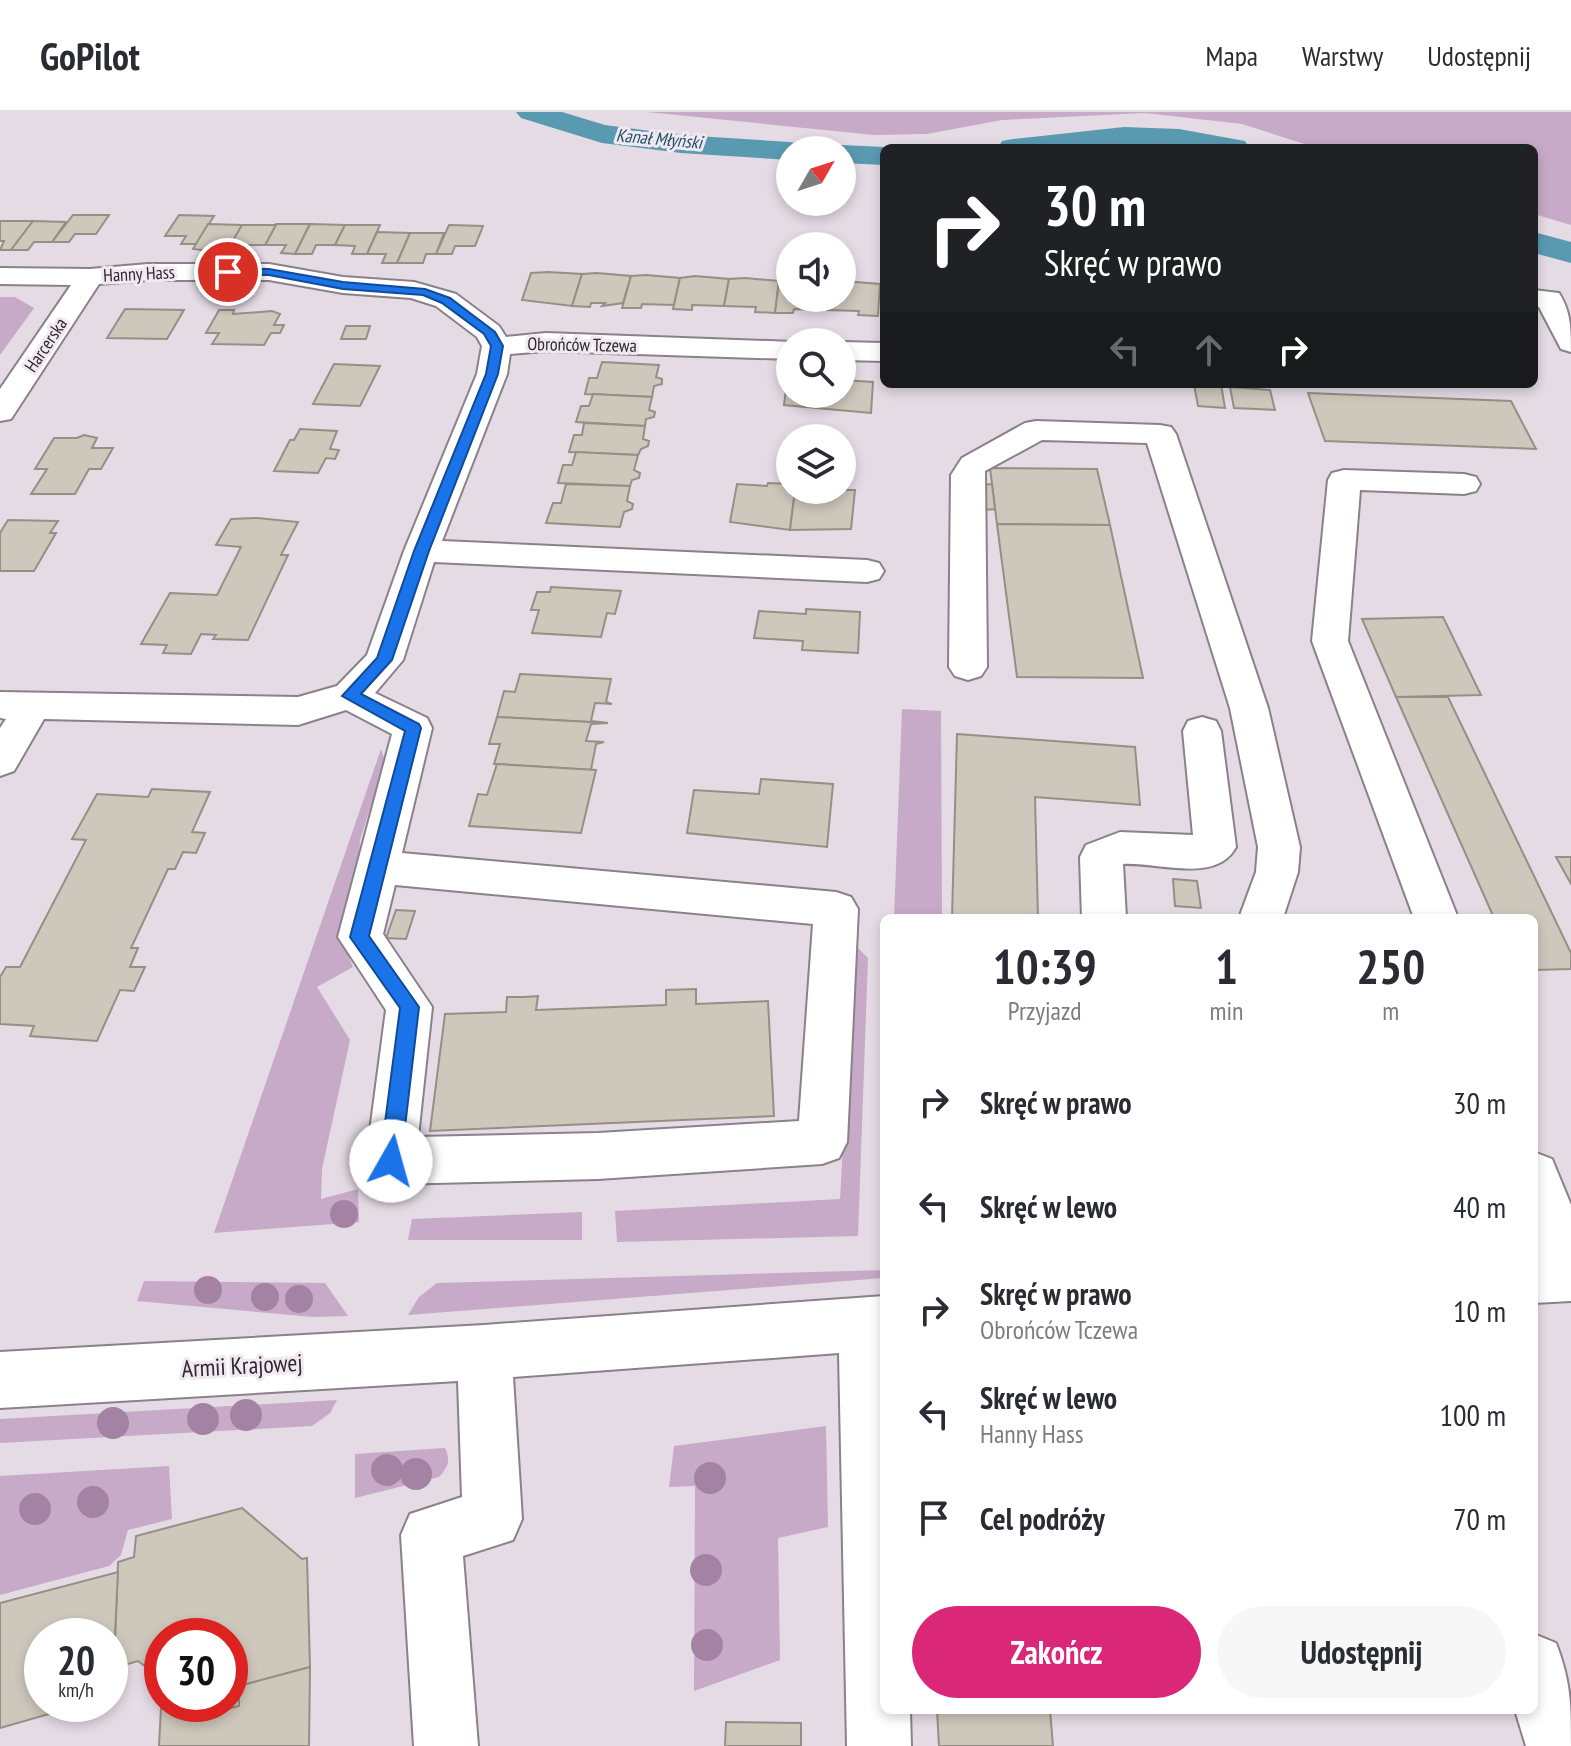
<!DOCTYPE html>
<html lang="pl">
<head>
<meta charset="utf-8">
<style>
  :root { --surface:#fff; --page:#f7f7f7; --text:#2b2b33; --muted:#7c7c81; --line:#e1e1e2; --accent:#db2777 }
  body { margin:0; font-family:"PT Sans Narrow",sans-serif; background:var(--page); color:var(--text); height:100vh; display:flex; flex-direction:column; font-size:30px; white-space:nowrap }
  * { box-sizing:border-box; margin:0 }
  p { font-size:26px; color:var(--muted) }
  .icon { flex:none; width:44px; height:44px; fill:none; stroke:currentColor; stroke-width:2; stroke-linecap:round; stroke-linejoin:round }
  .map { position:relative; flex:1; overflow:hidden }
  .side { position:absolute; left:880px; top:802px; width:658px; height:800px; display:flex; flex-direction:column; background:var(--surface); border-radius:12px; box-shadow:0 4px 12px #0003 }
  .side>* { flex:none }
  .hud { position:absolute; left:880px; top:32px; width:658px; height:244px; border-radius:12px; box-shadow:0 4px 12px #0003; background:#202124; color:#fff; overflow:hidden }
  .needle { width:52px; rotate:51deg }
  .buttons { position:absolute; left:776px; top:24px; display:grid; gap:16px }
  .buttons a { display:grid; place-items:center; width:80px; height:80px; border-radius:50%; background:var(--surface); box-shadow:0 4px 12px #0003; font-size:40px }
  .speed { position:absolute; left:24px; top:1506px; display:flex; gap:16px; font-size:40px; font-weight:700; text-align:center }
  .speed>* { display:grid; place-content:center; width:104px; height:104px; border-radius:50%; background:var(--surface); box-shadow:0 4px 12px #0003; line-height:1 }
  .speed small { font-size:20px; font-weight:400 }
  .speed .limit { border:12px solid #d22; background:#fff; color:#111 }
  .pin { position:absolute; display:grid; place-items:center; width:68px; height:68px; color:#fff; margin:-34px; border:4px solid #fff; border-radius:50%; box-shadow:0 2px 8px #0007 }
  .me { position:absolute; width:88px; margin:-44px; rotate:7deg; stroke-linejoin:round; filter:drop-shadow(0 0 6px #0008) }
  .turn { display:flex; align-items:center; gap:28px; height:168px; padding:0 32px; font-size:36px }
  .turn .icon { width:104px; height:104px; stroke-width:2.5 }
  .turn b { display:block; font-size:56px; line-height:68px }
  .lanes { display:flex; align-items:center; height:76px; padding:0 32px; background:#0003; justify-content:center; gap:40px; direction:ltr }
  .lanes .off { opacity:.35 }
  .eta { display:flex; justify-content:space-evenly; align-items:center; height:136px; text-align:center }
  .eta b { font-size:48px; font-weight:700; line-height:56px }
  .cta { display:flex; gap:16px; margin-top:auto; padding:16px 32px }
  .cta a { flex:1; height:92px; border-radius:48px; background:var(--accent); color:#fff; font-size:32px; font-weight:700; line-height:92px; text-align:center }
  .cta a+a { background:var(--page); color:var(--text) }
  ul { padding:0; list-style:none }
  li { display:flex; align-items:center; gap:24px; height:104px; padding:0 32px }
  li div { flex:1 }
  li b { display:block; font-size:30px }
  li em { font-style:normal }
  header { display:flex; align-items:center; gap:48px; box-sizing:border-box; height:112px; padding:0 40px; background:var(--surface); border-bottom:2px solid var(--line) }
  header strong { font-size:38px }
  nav { display:flex; gap:44px; margin-inline-start:auto; font-size:28px }
  .map>svg:first-child { display:block }
  .green { fill:#c7a9c8 }
  .lines { fill:none; stroke-linecap:round; stroke-linejoin:round }
  .canal { fill:#5a9ab1; fill-rule:evenodd }
  .building { fill:#cec7bc; stroke:#968f85; stroke-width:2 }
  .minor-casing { stroke:#8a818a; stroke-width:4 }
  .minor { fill:#fff; fill-rule:evenodd }
  .tree { fill:#a382a4 }
  .route { fill:#1a73e8; stroke:#114b97; stroke-width:2 }
  .labels { text-anchor:middle; stroke-width:6; stroke-linejoin:round; paint-order:stroke }
  .far-water-label { font-size:18px; font-style:italic; fill:#1f5466; stroke:#f2e8f2 }
  .far-street-label { font-size:18px; fill:#2d2a2d; stroke:#f2e8f2 }
  .near-street-label { font-size:24px; fill:#2d2a2d; stroke:#f2e8f2 }
</style>
</head>
<body>
<header>
<strong>GoPilot</strong>
<nav><a>Mapa</a><a>Warstwy</a><a>Udostępnij</a></nav>
</header>
<div class="map">
<svg width="1571" height="1634" viewBox="0 0 1571 1634">
  <rect width="100%" height="100%" fill="#e5dbe5"/>
  <g class="green">
    <path d="M647,0H1571V113L1534,102V36H1317L1242,12L1145,1L1002,8L927,22L874,23Z"/>
    <path d="M0,185H15L34,196L0,243Z"/>
    <path d="M902,597L941,599L942,806H894Z"/>
    <path d="M381,637L385,649L360,728L356,784L341,826L353,855L317,875L350,928L322,1057L321,1087L358,1077L359,1110L214,1121Z"/>
    <path d="M854,832L868,846L858,1124L617,1130L615,1099L840,1087Z"/>
    <path d="M582,1100V1128H408L412,1107Z"/>
    <path d="M884,1158V1166L408,1203L419,1185L437,1171Z"/>
    <path d="M144,1169L325,1171L348,1204L313,1205L137,1189Z"/>
    <path d="M337,1288L330,1301L312,1314L0,1331V1307Z"/>
    <path d="M826,1314L828,1415L778,1426L780,1548L694,1579L695,1374L669,1375L674,1334Z"/>
    <path d="M445,1336C451,1349 448,1355 439,1365L355,1386V1342Z"/>
    <path d="M169,1354L172,1407L128,1418L121,1443L109,1454L0,1483V1364Z"/>
  </g>
  <g class="lines">
    <g class="canal">
      <path d="M516,0H562L605,13L681,23L790,30L801,32L805,38H790V48L681,41L602,31L521,6Z"/>
      <path d="M1124,15L1179,17L1245,29L1249,36L1151,33L998,36L1002,29L1013,27Z"/>
      <path d="M842,33L884,35L889,36H884V53L842,51V38H829Z"/>
      <path d="M1534,120L1571,130V151L1534,141Z"/>
    </g>
  </g>
  <g class="building">
    <path d="M73,103H109L96,122H75L69,130H52Z"/>
    <path d="M179,103L214,104L196,132H181L186,124H165Z"/>
    <path d="M0,109H33L11,138H0L4,129H0Z"/>
    <path d="M33,109L66,110L52,130H34L28,138H11Z"/>
    <path d="M208,112L242,113L226,141L193,137Z"/>
    <path d="M276,112H310L295,142L281,141L286,133H265Z"/>
    <path d="M310,112L345,113L335,133H316L312,142H295Z"/>
    <path d="M242,113H276L265,133H248L244,141H226Z"/>
    <path d="M345,113H380L367,142H352L355,134L335,133Z"/>
    <path d="M449,113L483,114L475,134H455L452,142H436Z"/>
    <path d="M377,120L410,121L397,151H382L386,142H367Z"/>
    <path d="M410,121H444L436,142H426L423,151H397Z"/>
    <path d="M548,160L582,162L572,194L522,188L531,161Z"/>
    <path d="M597,161L631,164L623,191L602,194L605,191H591L590,195L572,194L582,162Z"/>
    <path d="M646,163L680,166L674,193L642,192L641,196H622L631,164Z"/>
    <path d="M695,164L729,167L724,194L692,193V198L673,197L680,166Z"/>
    <path d="M745,166L779,169L775,201L755,200L756,195L724,194L729,167Z"/>
    <path d="M779,169H790V186H827L826,198L794,197L793,201H775Z"/>
    <path d="M844,169L880,172L878,204L858,203L859,199L826,198L827,186H842Z"/>
    <path d="M125,197L184,198L167,227L107,226Z"/>
    <path d="M219,198H234L233,202L272,199L280,202L274,213H284L280,221H271L264,233L212,232L219,221H206Z"/>
    <path d="M346,214H370L366,227H341Z"/>
    <path d="M602,250L659,253L656,265L662,267V272L654,274L652,285L585,282L589,266H597Z"/>
    <path d="M334,252L380,254L360,294L313,292Z"/>
    <path d="M842,268L873,270L871,301L784,293L787,269H790V282H842Z"/>
    <path d="M1194,272H1221L1225,296L1198,294Z"/>
    <path d="M1230,275L1270,278L1275,298L1234,296Z"/>
    <path d="M1308,281L1511,289L1536,337L1325,329Z"/>
    <path d="M593,282L652,285L649,298L655,300L654,305L646,307L645,314L576,310L581,294H589Z"/>
    <path d="M584,311L645,314L643,327L649,329L648,334L641,337L638,343L569,340L574,323H582Z"/>
    <path d="M300,317L337,319L330,337L339,338L335,347L326,346L318,361L274,359L290,328H294Z"/>
    <path d="M84,323L97,326L92,336H113L101,357H89L75,382H31L47,357H35L54,326H77Z"/>
    <path d="M576,340L638,343L634,358L640,361L639,366L632,368L630,374L558,371L563,353H572Z"/>
    <path d="M990,356L1097,357L1110,413L997,412Z"/>
    <path d="M768,371L790,372V378H795L790,418L730,410L737,372L767,374Z"/>
    <path d="M566,372L630,374L627,389L633,392L632,397L624,400L620,415L546,411L553,391H561Z"/>
    <path d="M992,372L995,397L985,398L982,373Z"/>
    <path d="M795,378H855L851,417L790,418Z"/>
    <path d="M257,406L298,410L281,443H288L248,528L213,527L216,523L201,522L191,542L163,541L167,533L141,532L170,481L217,483L241,435L216,433L231,407Z"/>
    <path d="M8,408L58,409L50,421H56L34,459H0V421Z"/>
    <path d="M997,412L1110,413L1143,566L1017,565Z"/>
    <path d="M551,475L621,479L615,502L607,501L601,525L532,521L539,498H531L537,480H550Z"/>
    <path d="M806,497L860,500L858,541L802,538L803,529L754,526L759,499L806,502Z"/>
    <path d="M1443,505L1481,583L1396,585L1362,507Z"/>
    <path d="M520,562L611,567L606,590L612,592L595,591L591,609L608,611L497,605L504,579L515,580Z"/>
    <path d="M1396,585H1448L1571,841V857L1534,858V806H1494Z"/>
    <path d="M497,605L608,611L591,612L586,629L604,630L596,632L591,658L494,652L500,632H489Z"/>
    <path d="M957,622L1135,635L1140,693L1035,685L1038,806H952Z"/>
    <path d="M497,652L596,658L581,721L469,714L478,682L487,683Z"/>
    <path d="M761,667L833,672L827,735L687,721L694,678L759,682Z"/>
    <path d="M152,677L210,680L192,720L205,721L196,741L183,740L175,757H168L131,836H138L130,855H145L134,879L120,878L97,929L30,924L34,914L0,912V865L6,855H20L86,728L72,727L97,682L148,685Z"/>
    <path d="M1556,745H1571V772Z"/>
    <path d="M1173,767L1197,769L1201,796L1175,794Z"/>
    <path d="M396,798L415,799L406,827L386,826Z"/>
    <path d="M696,877V892L768,889L774,1004L430,1019L445,902L506,900L507,885H524L538,884L536,898L666,893V878Z"/>
    <path d="M242,1396L302,1447L307,1446L310,1555L239,1574V1594L198,1605V1592H230V1524H162V1567L138,1549L114,1556L118,1450L134,1445L136,1424Z"/>
    <path d="M118,1460L112,1584L110,1585V1524H42V1592H84L0,1616V1491Z"/>
    <path d="M310,1555L309,1634H159L162,1576V1592H198V1605L239,1594V1574Z"/>
    <path d="M937,1598H1050L1053,1634H939Z"/>
    <path d="M726,1610L801,1611V1634H725Z"/>
  </g>
  <g class="lines">
    <g class="minor-casing">
      <g id="minor">
        <path d="M148,152H269L343,165L414,170L456,182L499,214L506,225L546,221L793,230H790V247L546,239L510,242L507,262L442,429L867,448L879,451L884,459L879,467L867,470L434,450L403,548L375,581L427,606L432,616L402,741L836,780L851,785L858,797L847,1030L839,1046L822,1052L598,1067L391,1072L373,1065L366,1049L386,898L338,825L392,622L346,598L298,613L44,607L14,659L0,664V616L6,607L0,606V580L298,585L337,574L367,543L404,439L477,262L482,234L477,225L436,194L411,186L343,181L269,168H148L99,172L11,307L0,309V277L71,173L0,172V156L90,157ZM395,773L813,812L799,1009L598,1021L418,1025L432,895L383,822Z"/>
        <path d="M1534,178L1559,181C1571,200 1571,217 1571,240L1561,237L1539,195L1534,194Z"/>
        <path d="M842,230L884,231V249L842,248Z"/>
        <path d="M1036,309L1160,313L1171,315L1176,322L1268,596L1300,735L1298,760L1283,806H1239L1256,760L1258,735L1230,596L1147,331L1042,328L985,359L987,555L981,564L968,568L955,564L949,555L951,363L962,346L1025,311Z"/>
        <path d="M1344,358L1464,362L1476,365L1480,372L1476,379L1464,382L1360,378L1348,529L1458,806H1414L1312,529L1328,368L1332,361Z"/>
        <path d="M1202,605L1216,609L1221,619L1236,735C1216,772 1158,750 1123,752L1126,806H1082L1080,745L1086,733L1120,720L1193,723L1183,619L1188,609Z"/>
        <path d="M1534,1040L1552,1047L1571,1093V1189L1534,1191V1139H1537L1534,1131Z"/>
        <path d="M884,1184V1598H910L911,1634H847L839,1241L513,1265L522,1407L513,1428L463,1444L478,1634H414L401,1423L410,1402L462,1385L458,1269L0,1296V1240L484,1213Z"/>
        <path d="M1534,1522L1556,1531C1571,1570 1571,1592 1571,1634H1526L1515,1598H1534Z"/>
      </g>
    </g>
    <use href="#minor" class="minor"/>
  </g>
  <g class="tree">
    <circle cx="344" cy="1102" r="14"/>
    <circle cx="208" cy="1178" r="14"/>
    <circle cx="265" cy="1185" r="14"/>
    <circle cx="299" cy="1187" r="14"/>
    <circle cx="246" cy="1303" r="16"/>
    <circle cx="203" cy="1307" r="16"/>
    <circle cx="113" cy="1311" r="16"/>
    <circle cx="387" cy="1358" r="16"/>
    <circle cx="416" cy="1362" r="16"/>
    <circle cx="710" cy="1366" r="16"/>
    <circle cx="93" cy="1390" r="16"/>
    <circle cx="35" cy="1397" r="16"/>
    <circle cx="706" cy="1458" r="16"/>
    <circle cx="707" cy="1533" r="16"/>
  </g>
  <path class="route" d="M228,156L269,157L343,170L425,177L450,186L495,220L503,234L498,262L429,439L392,548L361,582L419,612L421,616L369,824L419,895L401,1049L398,1056L391,1058L383,1056L380,1049L400,896L350,825L405,619L342,584L377,546L414,439L486,262L491,234L484,222L442,191L423,183L343,177L269,163L224,162V157Z"/>
  <g class="labels">
    <g class="far-water-label">
      <text transform="translate(659 27) rotate(5)" y="6">Kanał Młyński</text>
    </g>
    <g class="far-street-label">
      <text transform="translate(139 162) rotate(-3)" y="6">Hanny Hass</text>
      <text transform="translate(46 233) rotate(-56)" y="6">Harcerska</text>
      <text transform="translate(582 233) rotate(1)" y="6">Obrońców Tczewa</text>
    </g>
    <g class="near-street-label">
      <text transform="translate(242 1254) rotate(-3)" y="8">Armii Krajowej</text>
    </g>
  </g>
</svg>
<div class="buttons">
<a><svg class="needle" viewBox="-14 -14 28 28"><path d="M0-13l5 13h-10z" fill="#e53935"/><path d="M0 13l5-13h-10z" fill="#7c7c81"/></svg></a>
<a><svg class="icon" aria-label="sound" viewBox="0 0 24 24"><path d="M4 9h4l5-4v14l-5-4H4zM17 9q2 3 0 6"/></svg></a>
<a><svg class="icon" aria-label="search" viewBox="0 0 24 24"><circle cx="10" cy="10" r="6"/><path d="M15 15l6 6"/></svg></a>
<a><svg class="icon" aria-label="layers" viewBox="0 0 24 24"><path d="M12 4l9 5-9 5-9-5zM3 14l9 5 9-5"/></svg></a>
</div>
<div class="speed"><div>20<small>km/h</small></div><div class="limit">30</div></div>
<div class="pin" style="left:228px;top:160px;background:#d93025"><svg class="icon" aria-label="arrive" viewBox="0 0 24 24"><path d="M6 21V4h12l-3 4 3 4H6"/></svg></div>
<svg class="me" style="left:391px;top:1049px" viewBox="-20 -20 40 40"><circle r="19" fill="#fff"/><path d="M0-13L10 11 0 6-10 11z" fill="#1a73e8"/></svg>
<div class="hud">
<div class="turn"><svg class="icon" aria-label="right" viewBox="0 0 24 24"><path d="M7 20v-9h11M14 6l5 5-5 5"/></svg><div><b>30 m</b>Skręć w prawo</div></div>
<div class="lanes"><svg class="icon off" aria-label="left" viewBox="0 0 24 24"><path d="M17 20v-9H6M10 6l-5 5 5 5"/></svg><svg class="icon off" aria-label="ahead" viewBox="0 0 24 24"><path d="M12 20V5M6 11l6-6 6 6"/></svg><svg class="icon" aria-label="right" viewBox="0 0 24 24"><path d="M7 20v-9h11M14 6l5 5-5 5"/></svg></div>
</div>
<section class="side">
<div class="eta">
<div><b>10:39</b><p>Przyjazd</p></div>
<div><b>1</b><p>min</p></div>
<div><b>250</b><p>m</p></div>
</div>
<ul>
<li><svg class="icon" aria-label="right" viewBox="0 0 24 24"><path d="M7 20v-9h11M14 6l5 5-5 5"/></svg><div><b>Skręć w prawo</b></div><em>30 m</em></li>
<li><svg class="icon" aria-label="left" viewBox="0 0 24 24"><path d="M17 20v-9H6M10 6l-5 5 5 5"/></svg><div><b>Skręć w lewo</b></div><em>40 m</em></li>
<li><svg class="icon" aria-label="right" viewBox="0 0 24 24"><path d="M7 20v-9h11M14 6l5 5-5 5"/></svg><div><b>Skręć w prawo</b><p>Obrońców Tczewa</p></div><em>10 m</em></li>
<li><svg class="icon" aria-label="left" viewBox="0 0 24 24"><path d="M17 20v-9H6M10 6l-5 5 5 5"/></svg><div><b>Skręć w lewo</b><p>Hanny Hass</p></div><em>100 m</em></li>
<li><svg class="icon" aria-label="arrive" viewBox="0 0 24 24"><path d="M6 21V4h12l-3 4 3 4H6"/></svg><div><b>Cel podróży</b></div><em>70 m</em></li>
</ul>
<div class="cta"><a>Zakończ</a><a>Udostępnij</a></div>
</section>
</div>
</body>
</html>
